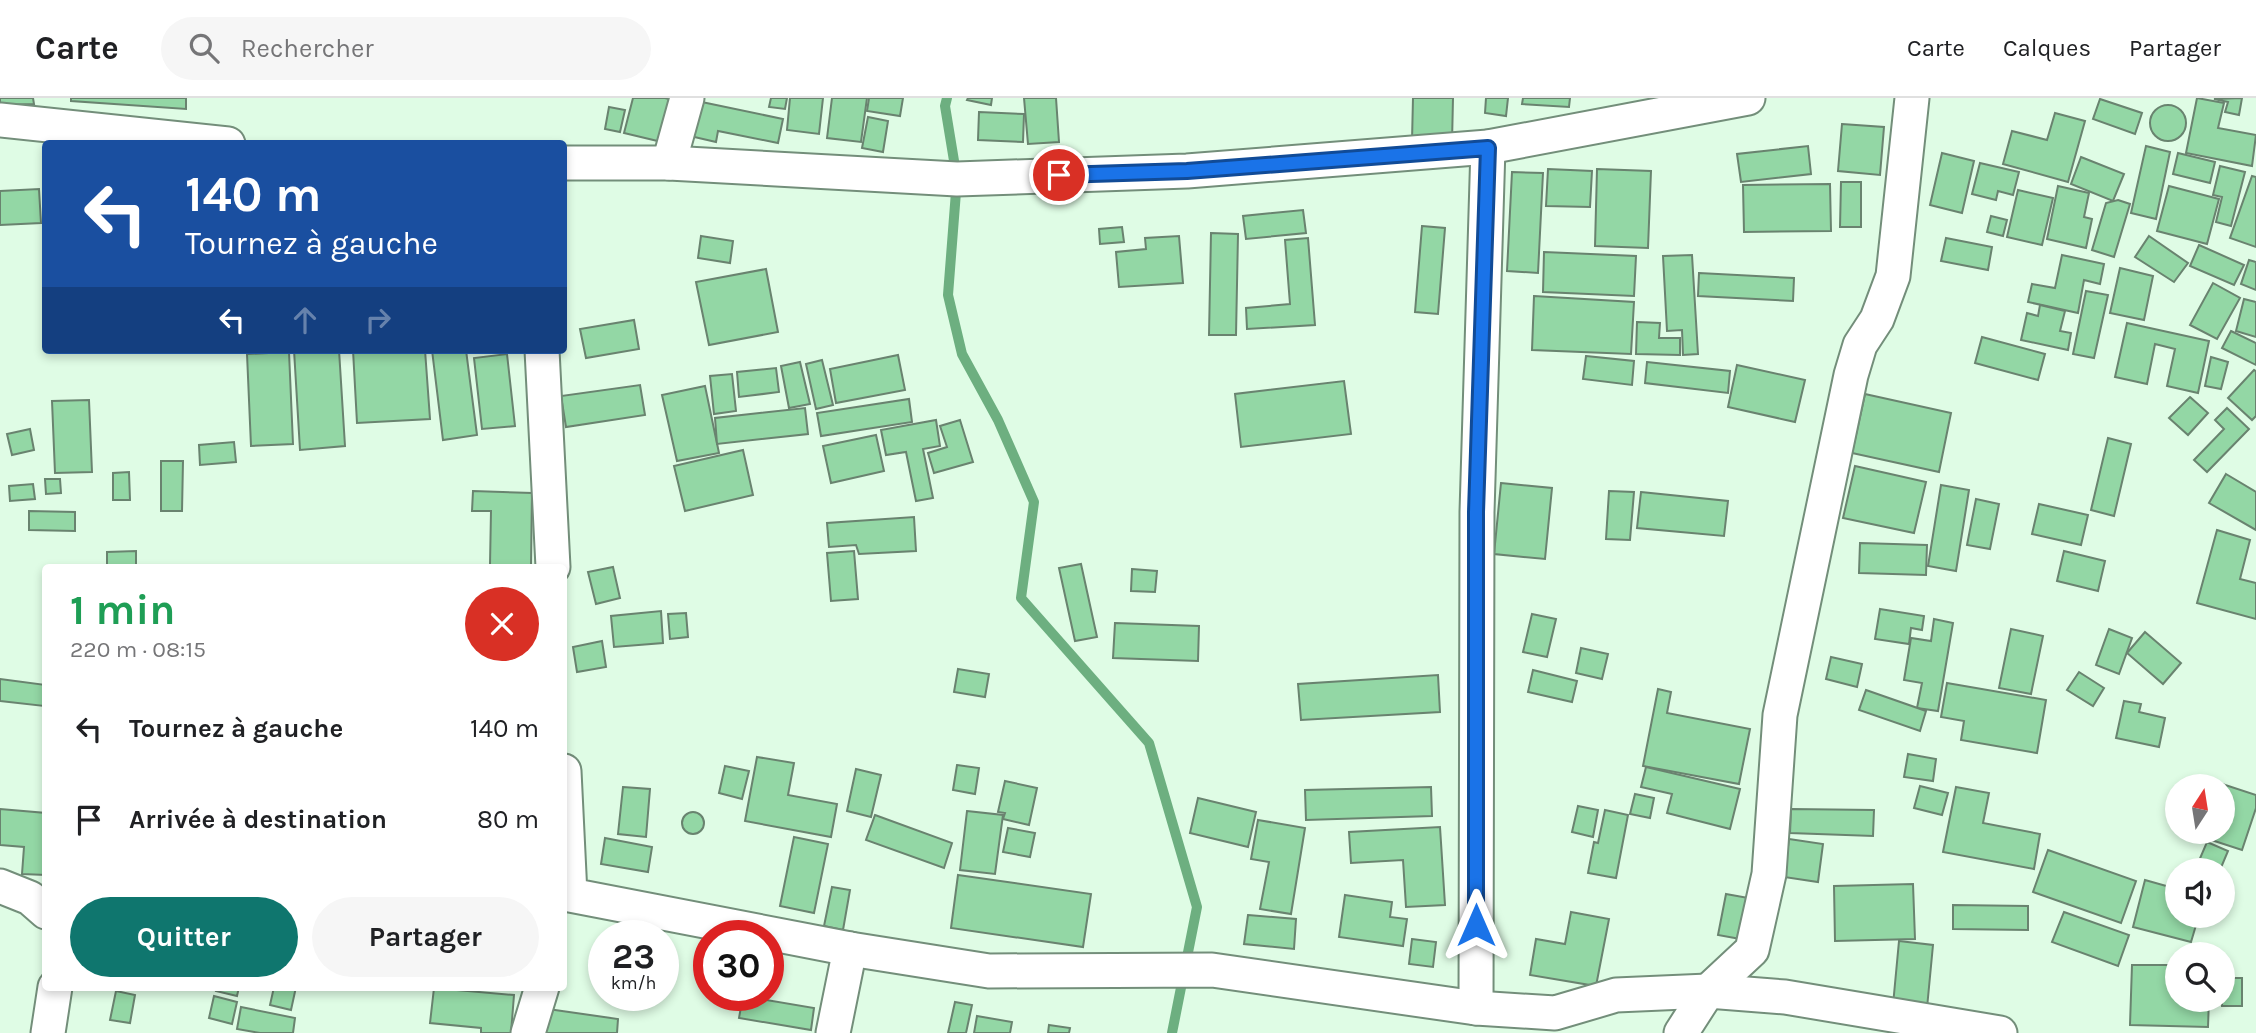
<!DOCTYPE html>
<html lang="fr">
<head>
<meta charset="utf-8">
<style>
  :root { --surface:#fff; --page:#f6f6f6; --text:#202124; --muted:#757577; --line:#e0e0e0; --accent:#0f766e }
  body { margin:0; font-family:Karla,sans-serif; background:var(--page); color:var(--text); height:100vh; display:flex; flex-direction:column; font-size:26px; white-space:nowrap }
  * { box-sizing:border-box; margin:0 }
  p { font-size:23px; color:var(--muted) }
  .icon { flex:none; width:38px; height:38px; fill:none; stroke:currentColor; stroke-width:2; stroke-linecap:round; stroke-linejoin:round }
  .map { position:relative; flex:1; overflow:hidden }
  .panel { position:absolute; left:42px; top:466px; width:525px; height:427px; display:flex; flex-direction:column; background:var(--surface); border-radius:7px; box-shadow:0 4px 10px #0003 }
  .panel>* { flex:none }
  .guide { position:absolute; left:42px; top:42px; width:525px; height:214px; border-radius:7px; box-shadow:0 4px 10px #0003; background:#1a4fa0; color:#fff; overflow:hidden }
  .needle { width:46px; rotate:12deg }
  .tools { position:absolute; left:2165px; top:676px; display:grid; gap:14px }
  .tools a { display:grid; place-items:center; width:70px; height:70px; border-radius:50%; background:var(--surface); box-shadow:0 4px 10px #0003; font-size:35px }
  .speed { position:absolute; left:588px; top:822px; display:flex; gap:14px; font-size:35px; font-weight:700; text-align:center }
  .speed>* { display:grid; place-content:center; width:91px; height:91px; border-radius:50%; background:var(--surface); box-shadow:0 4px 10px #0003; line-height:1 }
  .speed small { font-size:18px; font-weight:400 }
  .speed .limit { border:10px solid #d22; background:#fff; color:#111 }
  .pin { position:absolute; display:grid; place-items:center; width:60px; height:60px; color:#fff; margin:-30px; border:4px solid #fff; border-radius:50%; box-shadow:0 2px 7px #0007 }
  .me { position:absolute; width:77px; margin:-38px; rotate:0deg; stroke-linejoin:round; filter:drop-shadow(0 0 5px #0008) }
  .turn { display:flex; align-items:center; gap:24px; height:147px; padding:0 28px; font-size:32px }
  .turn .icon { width:91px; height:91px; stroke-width:2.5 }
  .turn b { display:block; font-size:49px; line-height:60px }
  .lanes { display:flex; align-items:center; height:66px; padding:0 28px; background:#0003; justify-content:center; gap:35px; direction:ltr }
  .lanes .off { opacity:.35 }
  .round { display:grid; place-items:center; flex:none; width:74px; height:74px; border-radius:37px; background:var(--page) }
  .head { display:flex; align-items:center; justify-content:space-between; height:119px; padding:0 28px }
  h1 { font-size:42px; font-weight:700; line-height:52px; color:#1e9e55 }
  .cta { display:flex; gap:14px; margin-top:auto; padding:14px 28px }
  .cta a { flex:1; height:80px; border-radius:42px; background:var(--accent); color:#fff; font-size:28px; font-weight:700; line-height:80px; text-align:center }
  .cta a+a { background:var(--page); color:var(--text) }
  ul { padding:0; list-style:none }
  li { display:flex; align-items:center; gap:21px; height:91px; padding:0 28px }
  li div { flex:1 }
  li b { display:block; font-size:26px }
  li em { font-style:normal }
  header { display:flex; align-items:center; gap:42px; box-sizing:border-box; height:98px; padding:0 35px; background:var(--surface); border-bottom:2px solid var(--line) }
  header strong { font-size:33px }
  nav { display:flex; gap:38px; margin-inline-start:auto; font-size:24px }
  .search { width:490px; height:63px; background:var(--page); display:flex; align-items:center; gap:18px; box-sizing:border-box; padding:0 24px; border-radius:38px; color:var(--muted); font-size:26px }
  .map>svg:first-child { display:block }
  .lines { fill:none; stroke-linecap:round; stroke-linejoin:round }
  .stream { stroke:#6daf80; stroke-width:10 }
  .building { fill:#93d7a5; stroke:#69836f; stroke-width:2 }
  .minor-casing { stroke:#738e7a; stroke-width:37 }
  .minor { stroke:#fff; stroke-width:33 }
  .route-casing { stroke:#114b97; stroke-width:18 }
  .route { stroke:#1a73e8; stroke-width:12 }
</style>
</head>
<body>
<header>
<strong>Carte</strong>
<div class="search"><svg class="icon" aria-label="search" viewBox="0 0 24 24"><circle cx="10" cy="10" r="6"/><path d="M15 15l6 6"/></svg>Rechercher</div>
<nav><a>Carte</a><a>Calques</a><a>Partager</a></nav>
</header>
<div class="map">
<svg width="2256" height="935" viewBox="0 0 2256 935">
  <rect width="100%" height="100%" fill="#dffce5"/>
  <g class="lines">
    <path class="stream" d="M947,0L945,8L957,81L948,197L962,256L998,322L1034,404L1021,500L1149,645L1197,809L1172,935"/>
  </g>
  <g class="building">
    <path d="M0,0H33L34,6L0,7Z"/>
    <path d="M71,0H186V11L71,3Z"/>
    <path d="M633,0H665L677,3L666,45L624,35Z"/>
    <path d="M771,0H787L785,11L769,9Z"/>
    <path d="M790,0H823L819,36L787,32Z"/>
    <path d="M832,0H867L861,44L827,40Z"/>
    <path d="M869,0H903L900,18L867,13Z"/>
    <path d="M968,0H992L991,7L967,2Z"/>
    <path d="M1024,0H1056L1059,44L1028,46Z"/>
    <path d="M1413,0H1453L1452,45L1412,43Z"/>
    <path d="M1486,0H1508L1506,18L1485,15Z"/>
    <path d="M1523,0H1570L1569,9L1522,6Z"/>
    <path d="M2197,0L2224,5L2218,30L2256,37L2252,68L2186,55Z"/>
    <path d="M2242,0L2239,17L2225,14L2228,4L2214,1Z"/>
    <path d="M2100,1L2142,15L2135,36L2093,21Z"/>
    <path d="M697,3L783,21L778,45L718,33L716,44L690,38Z"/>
    <circle cx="2168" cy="25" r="18"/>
    <path d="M609,9L625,12L620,34L605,31Z"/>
    <path d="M979,14L1024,16L1023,44L978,42Z"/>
    <path d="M2055,15L2085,23L2068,84L2003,66L2012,33L2047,42Z"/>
    <path d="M868,19L888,23L883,54L862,50Z"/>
    <path d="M1842,26L1884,29L1880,77L1838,73Z"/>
    <path d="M1808,48L1811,76L1741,84L1737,56Z"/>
    <path d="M2146,48L2170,54L2156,121L2131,115Z"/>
    <path d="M1942,55L1974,63L1962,115L1930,107Z"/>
    <path d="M2178,55L2215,64L2210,85L2173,76Z"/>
    <path d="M2081,59L2124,76L2113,103L2071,86Z"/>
    <path d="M1980,65L2019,74L2013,97L1998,93L1996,102L1972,96Z"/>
    <path d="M2220,68L2245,74L2231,128L2216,124L2222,99L2213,97Z"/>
    <path d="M1548,71L1592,73L1590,109L1546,108Z"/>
    <path d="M1597,71L1651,73L1648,150L1595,148Z"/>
    <path d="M1512,74L1543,75L1538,175L1507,173Z"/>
    <path d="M2252,78L2256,79V149L2230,140Z"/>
    <path d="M1841,84H1861V129H1840Z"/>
    <path d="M1830,86L1831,133L1744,134L1743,87Z"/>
    <path d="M2058,88L2089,95L2084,119L2092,121L2086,150L2047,141Z"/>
    <path d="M2169,88L2219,101L2207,146L2157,133Z"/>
    <path d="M39,91L41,125L0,127V93Z"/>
    <path d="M2018,92L2053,100L2042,147L2007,139Z"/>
    <path d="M2118,102L2130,106L2114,159L2092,152L2106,105Z"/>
    <path d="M1303,112L1306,135L1246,141L1243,118Z"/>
    <path d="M1991,118L2007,122L2003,138L1987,134Z"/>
    <path d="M1422,128L1445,130L1438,216L1415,214Z"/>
    <path d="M1122,129L1124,144L1100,146L1099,131Z"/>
    <path d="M1211,135L1238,136L1236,237H1209Z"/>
    <path d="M701,138L733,143L730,165L698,160Z"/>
    <path d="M1179,138L1183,185L1119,189L1116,154L1146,151L1145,140Z"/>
    <path d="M2149,138L2188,165L2174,184L2135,159Z"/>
    <path d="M1308,140L1315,227L1247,231L1246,210L1290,206L1285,142Z"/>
    <path d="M1946,140L1992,149L1988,172L1941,163Z"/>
    <path d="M2199,147L2244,167L2234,187L2190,168Z"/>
    <path d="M1544,154L1636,158L1634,198L1543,194Z"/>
    <path d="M1692,157L1698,256L1683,257L1682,232L1667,233L1663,158Z"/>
    <path d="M2062,157L2104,166L2100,186L2084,182L2078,215L2028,204L2032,186L2055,190Z"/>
    <path d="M2249,162L2256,164V192L2241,186Z"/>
    <path d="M2120,170L2153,178L2144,222L2110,215Z"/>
    <path d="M766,171L778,234L709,247L696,184Z"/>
    <path d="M1699,175L1794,180L1793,203L1698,198Z"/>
    <path d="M2213,185L2240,200L2217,241L2190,227Z"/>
    <path d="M2086,193L2108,197L2094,260L2073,256Z"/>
    <path d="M1534,198L1634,204L1631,256L1532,252Z"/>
    <path d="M2244,201L2256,204V239L2236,233Z"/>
    <path d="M2040,207L2065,213L2060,233L2071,235L2068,252L2021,242L2027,215L2038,218Z"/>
    <path d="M634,222L639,251L586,260L580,231Z"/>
    <path d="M1637,224L1660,225L1659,240H1680V257L1636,256Z"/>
    <path d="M2127,225L2209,243L2198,295L2167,288L2175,251L2155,246L2147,286L2115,279Z"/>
    <path d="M2231,233L2256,245V267L2222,250Z"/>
    <path d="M1982,239L2045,256L2038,282L1975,265Z"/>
    <path d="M294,252H339L345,348L300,352Z"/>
    <path d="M353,252H425L430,321L357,325Z"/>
    <path d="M432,252H466L477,337L443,342Z"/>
    <path d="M289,254L293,346L251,348L247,256Z"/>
    <path d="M507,256L515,328L482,331L474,260Z"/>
    <path d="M898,257L905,292L836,305L830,271Z"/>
    <path d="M1586,258L1634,263L1632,287L1583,281Z"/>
    <path d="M2211,259L2228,264L2221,291L2205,288Z"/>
    <path d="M822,262L833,307L816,311L806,266Z"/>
    <path d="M800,264L810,306L789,310L781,268Z"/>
    <path d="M1647,264L1730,273L1728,295L1645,285Z"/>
    <path d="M1737,267L1805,282L1795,324L1728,309Z"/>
    <path d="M776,270L779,294L739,299L737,274Z"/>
    <path d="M2254,272L2256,273V318L2252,322L2228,300Z"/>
    <path d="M732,276L736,313L714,316L710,278Z"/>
    <path d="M1344,283L1351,336L1241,349L1235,296Z"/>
    <path d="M640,287L645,317L566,329L561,298Z"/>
    <path d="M705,288L719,355L677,363L662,297Z"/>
    <path d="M1865,296L1951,315L1939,374L1852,355Z"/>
    <path d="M2190,299L2208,315L2188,337L2169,320Z"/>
    <path d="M909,301L912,324L821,338L817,315Z"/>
    <path d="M89,302L92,374L55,375L52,303Z"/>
    <path d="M805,310L808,336L717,346L715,320Z"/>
    <path d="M2227,310L2249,331L2207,374L2194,362L2224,331L2215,322Z"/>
    <path d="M936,322L940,348L923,351L933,400L916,403L906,354L886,357L881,332Z"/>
    <path d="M960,322L973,364L934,375L928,355L947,349L940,328Z"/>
    <path d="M30,331L34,352L12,357L7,336Z"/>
    <path d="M876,337L884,373L831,385L823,348Z"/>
    <path d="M2108,340L2131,346L2114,418L2091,412Z"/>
    <path d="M234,344L236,364L200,367L199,347Z"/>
    <path d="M743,352L753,397L685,413L674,368Z"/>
    <path d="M161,363H183L182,413H161Z"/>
    <path d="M1855,368L1926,384L1914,435L1843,420Z"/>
    <path d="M129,374L130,402H113V375Z"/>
    <path d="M2226,376L2256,394V432L2209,405Z"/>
    <path d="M45,381H60L61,395L46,396Z"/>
    <path d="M1501,385L1552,390L1545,461L1494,456Z"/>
    <path d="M33,386L35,401L10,403L9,388Z"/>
    <path d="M1941,387L1969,392L1956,473L1928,468Z"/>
    <path d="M473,393L532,395L531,468L490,467L491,413H472Z"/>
    <path d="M1609,393L1634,394L1630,442L1606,441Z"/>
    <path d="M1641,394L1728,403L1724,438L1637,430Z"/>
    <path d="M1976,401L1999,406L1990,451L1967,447Z"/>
    <path d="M2039,406L2088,417L2081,447L2032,436Z"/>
    <path d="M29,413L75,414V433L29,432Z"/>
    <path d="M914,419L916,453L859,456L856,447L829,449L827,425Z"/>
    <path d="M2217,432L2250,442L2240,481L2256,485V521L2197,505Z"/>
    <path d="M1860,445L1927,447L1926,477L1859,475Z"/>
    <path d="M136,453V469H107V454Z"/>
    <path d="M854,453L858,501L831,503L827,455Z"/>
    <path d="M2064,453L2105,463L2098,493L2057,483Z"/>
    <path d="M1081,466L1097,539L1075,543L1059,470Z"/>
    <path d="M613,469L620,500L596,506L588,474Z"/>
    <path d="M1132,471L1157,473L1155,494L1131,493Z"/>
    <path d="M1880,511L1924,518L1922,532L1911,530L1909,546L1875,541Z"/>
    <path d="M661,513L663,545L614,549L611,518Z"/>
    <path d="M686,515L688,539L670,541L668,516Z"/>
    <path d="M1532,516L1556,521L1547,559L1523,554Z"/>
    <path d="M1934,521L1953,525L1938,613L1917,610L1922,585L1904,582L1911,540L1931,543Z"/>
    <path d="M1115,525L1199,528L1198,563L1113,560Z"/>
    <path d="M2011,531L2043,538L2031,596L1999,590Z"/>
    <path d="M2109,531L2132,540L2119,576L2096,567Z"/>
    <path d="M2145,534L2181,565L2163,586L2127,555Z"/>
    <path d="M602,543L606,569L577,574L573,549Z"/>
    <path d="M1581,550L1608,556L1602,581L1576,575Z"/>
    <rect x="43" y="551" width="3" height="22"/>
    <path d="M1831,559L1862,566L1857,589L1826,581Z"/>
    <path d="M958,571L989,576L985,599L954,594Z"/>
    <path d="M1533,572L1577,583L1572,604L1528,594Z"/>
    <path d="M2079,574L2104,590L2093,608L2067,592Z"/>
    <path d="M1438,577L1440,614L1301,622L1298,586Z"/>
    <path d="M0,581L46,587L44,608L0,603Z"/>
    <path d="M1947,585L2046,602L2037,655L1961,642L1964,623L1941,619Z"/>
    <path d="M1658,591L1671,594L1667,615L1750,631L1739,686L1643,668Z"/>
    <path d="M1866,592L1926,613L1920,633L1859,612Z"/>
    <path d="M2124,603L2141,606L2139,614L2165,620L2159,649L2116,640Z"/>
    <path d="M1908,656L1936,661L1933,683L1904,679Z"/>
    <path d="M757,659L794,665L788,697L837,706L831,739L745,723Z"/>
    <path d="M957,667L979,670L975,696L953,692Z"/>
    <path d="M725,668L749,673L742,701L719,695Z"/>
    <path d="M1646,669L1740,691L1730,731L1667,715L1672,696L1641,689Z"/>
    <path d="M856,671L881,677L871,719L847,713Z"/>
    <path d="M2210,682L2256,697V710L2242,752L2193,736L2194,733H2222V688H2208Z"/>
    <path d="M1005,683L1037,690L1029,727L1003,721L1005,715L998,714Z"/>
    <path d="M1920,688L1948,695L1942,717L1914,710Z"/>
    <path d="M623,689L650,691L646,739L618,736Z"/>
    <path d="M1431,689L1432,718L1306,722L1305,692Z"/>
    <path d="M1956,689L1989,695L1983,725L2040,736L2034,771L1943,754Z"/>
    <path d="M1635,696L1654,700L1650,720L1630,716Z"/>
    <path d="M1198,700L1256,714L1248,749L1190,735Z"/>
    <path d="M1578,708L1598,712L1593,739L1572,734Z"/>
    <path d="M0,711L46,715V777L22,776L24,749L0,747Z"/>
    <path d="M1791,711L1874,712L1873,738L1790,735Z"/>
    <path d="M1605,712L1628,717L1616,780L1588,775L1594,744L1598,745Z"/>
    <path d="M967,713L1003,717L995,776L960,772Z"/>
    <circle cx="693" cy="725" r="11"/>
    <path d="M875,717L952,745L944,770L866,742Z"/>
    <path d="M1258,722L1305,730L1291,816L1260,811L1269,764L1251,761Z"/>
    <path d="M1440,729L1445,807L1406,809L1403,762L1351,765L1349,734Z"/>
    <path d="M1008,730L1035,735L1030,759L1003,754Z"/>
    <path d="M794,739L828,746L814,815L780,808Z"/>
    <path d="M605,740L652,749L648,774L601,766Z"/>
    <path d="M1789,741L1823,746L1818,784L1784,779Z"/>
    <path d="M2207,744L2228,753L2220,772H2195Z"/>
    <path d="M2048,752L2136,783L2121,825L2033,794Z"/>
    <path d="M958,777L1091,796L1083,849L951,830Z"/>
    <path d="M2145,782L2177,791V817H2199L2191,844L2133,829Z"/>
    <path d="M1913,786L1915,841L1835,843L1834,788Z"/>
    <path d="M832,789L850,792L843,832L824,828Z"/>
    <path d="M1726,796L1754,801L1746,842L1718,837Z"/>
    <path d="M1345,797L1392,804L1390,819L1407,821L1403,848L1339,839Z"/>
    <path d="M1953,807L2028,808V832L1953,831Z"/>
    <path d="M1571,814L1609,821L1596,888L1530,877L1536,841L1565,846Z"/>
    <path d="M2064,814L2129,837L2118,868L2052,844Z"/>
    <path d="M1248,817L1296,821L1294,851L1244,846Z"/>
    <path d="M1412,841L1436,844L1433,869L1409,866Z"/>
    <path d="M1899,843L1933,847L1927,910L1893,907Z"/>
    <path d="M2132,867H2177V901H2209L2208,929L2130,927Z"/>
    <rect x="2222" y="880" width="20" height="28"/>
    <path d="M217,889H239L237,898L216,893Z"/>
    <path d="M274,889H296L291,912L270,907Z"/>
    <path d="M434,890L514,897L511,935H481V930L430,925Z"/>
    <path d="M116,893L135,897L130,925L110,922Z"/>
    <path d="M214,898L237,904L232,926L209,920Z"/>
    <path d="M743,898L814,910L811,932L739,920Z"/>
    <path d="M955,904L972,907L966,935H948Z"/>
    <path d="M241,909L295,920L293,935H260L237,931Z"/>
    <path d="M548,911L618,921L617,935H545Z"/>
    <path d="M977,918L1012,924L1010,935H974Z"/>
    <path d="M1049,927L1070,930L1069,935H1048Z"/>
  </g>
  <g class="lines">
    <g class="minor-casing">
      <g id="minor">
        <path d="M0,22L228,46"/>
        <path d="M564,65H669L957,81L1187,73L1488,49L1748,0"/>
        <path d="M669,65L687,0"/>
        <path d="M542,252L553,469"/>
        <path d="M564,673L570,797L850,851L989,873L1212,872L1476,910L1555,915L1616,897L1708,893L1785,899L2000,935"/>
        <path d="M0,788L30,800L46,814"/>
        <path d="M1476,910L1477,414L1488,49"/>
        <path d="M48,935L55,889"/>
        <path d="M528,935L542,889"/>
        <path d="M833,935L850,851"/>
        <path d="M1681,935L1708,893L1752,852L1769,776L1780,617L1851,277L1860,247L1877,221L1893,178L1912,0"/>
      </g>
    </g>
    <use href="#minor" class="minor"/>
  </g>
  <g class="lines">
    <g class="route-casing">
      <path id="route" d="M1059,77L1187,73L1488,50L1476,414V827"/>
    </g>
    <use href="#route" class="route"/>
  </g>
</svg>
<div class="tools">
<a><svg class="needle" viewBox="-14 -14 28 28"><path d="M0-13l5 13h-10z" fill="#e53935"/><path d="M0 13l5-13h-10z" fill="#757577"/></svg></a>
<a><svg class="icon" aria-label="sound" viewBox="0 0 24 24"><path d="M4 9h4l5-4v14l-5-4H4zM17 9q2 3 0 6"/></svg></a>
<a><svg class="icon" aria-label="search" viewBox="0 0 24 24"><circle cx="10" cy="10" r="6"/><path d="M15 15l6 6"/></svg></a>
</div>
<div class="speed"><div>23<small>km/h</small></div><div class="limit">30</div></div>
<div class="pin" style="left:1059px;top:77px;background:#d93025"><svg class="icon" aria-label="arrive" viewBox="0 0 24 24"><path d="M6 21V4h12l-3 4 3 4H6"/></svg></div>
<svg class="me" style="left:1476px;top:827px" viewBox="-20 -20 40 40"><path d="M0-17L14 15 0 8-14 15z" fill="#1a73e8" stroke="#fff" stroke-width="4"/></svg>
<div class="guide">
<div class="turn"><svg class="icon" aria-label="left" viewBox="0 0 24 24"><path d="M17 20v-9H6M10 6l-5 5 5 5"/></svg><div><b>140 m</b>Tournez à gauche</div></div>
<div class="lanes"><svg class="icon" aria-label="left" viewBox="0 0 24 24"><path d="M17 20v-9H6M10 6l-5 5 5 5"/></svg><svg class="icon off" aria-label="ahead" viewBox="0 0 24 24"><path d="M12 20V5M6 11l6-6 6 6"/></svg><svg class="icon off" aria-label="right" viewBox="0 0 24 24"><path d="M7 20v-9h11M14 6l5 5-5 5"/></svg></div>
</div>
<section class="panel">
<div class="head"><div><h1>1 min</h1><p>220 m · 08:15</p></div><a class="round" style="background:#d93025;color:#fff"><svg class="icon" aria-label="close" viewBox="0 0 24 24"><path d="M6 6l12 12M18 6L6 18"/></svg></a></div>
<ul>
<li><svg class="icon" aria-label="left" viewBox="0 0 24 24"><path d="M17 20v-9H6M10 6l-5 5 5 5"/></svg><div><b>Tournez à gauche</b></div><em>140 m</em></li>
<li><svg class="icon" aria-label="arrive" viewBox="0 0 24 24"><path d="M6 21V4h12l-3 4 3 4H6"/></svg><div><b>Arrivée à destination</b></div><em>80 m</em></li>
</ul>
<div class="cta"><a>Quitter</a><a>Partager</a></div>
</section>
</div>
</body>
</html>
